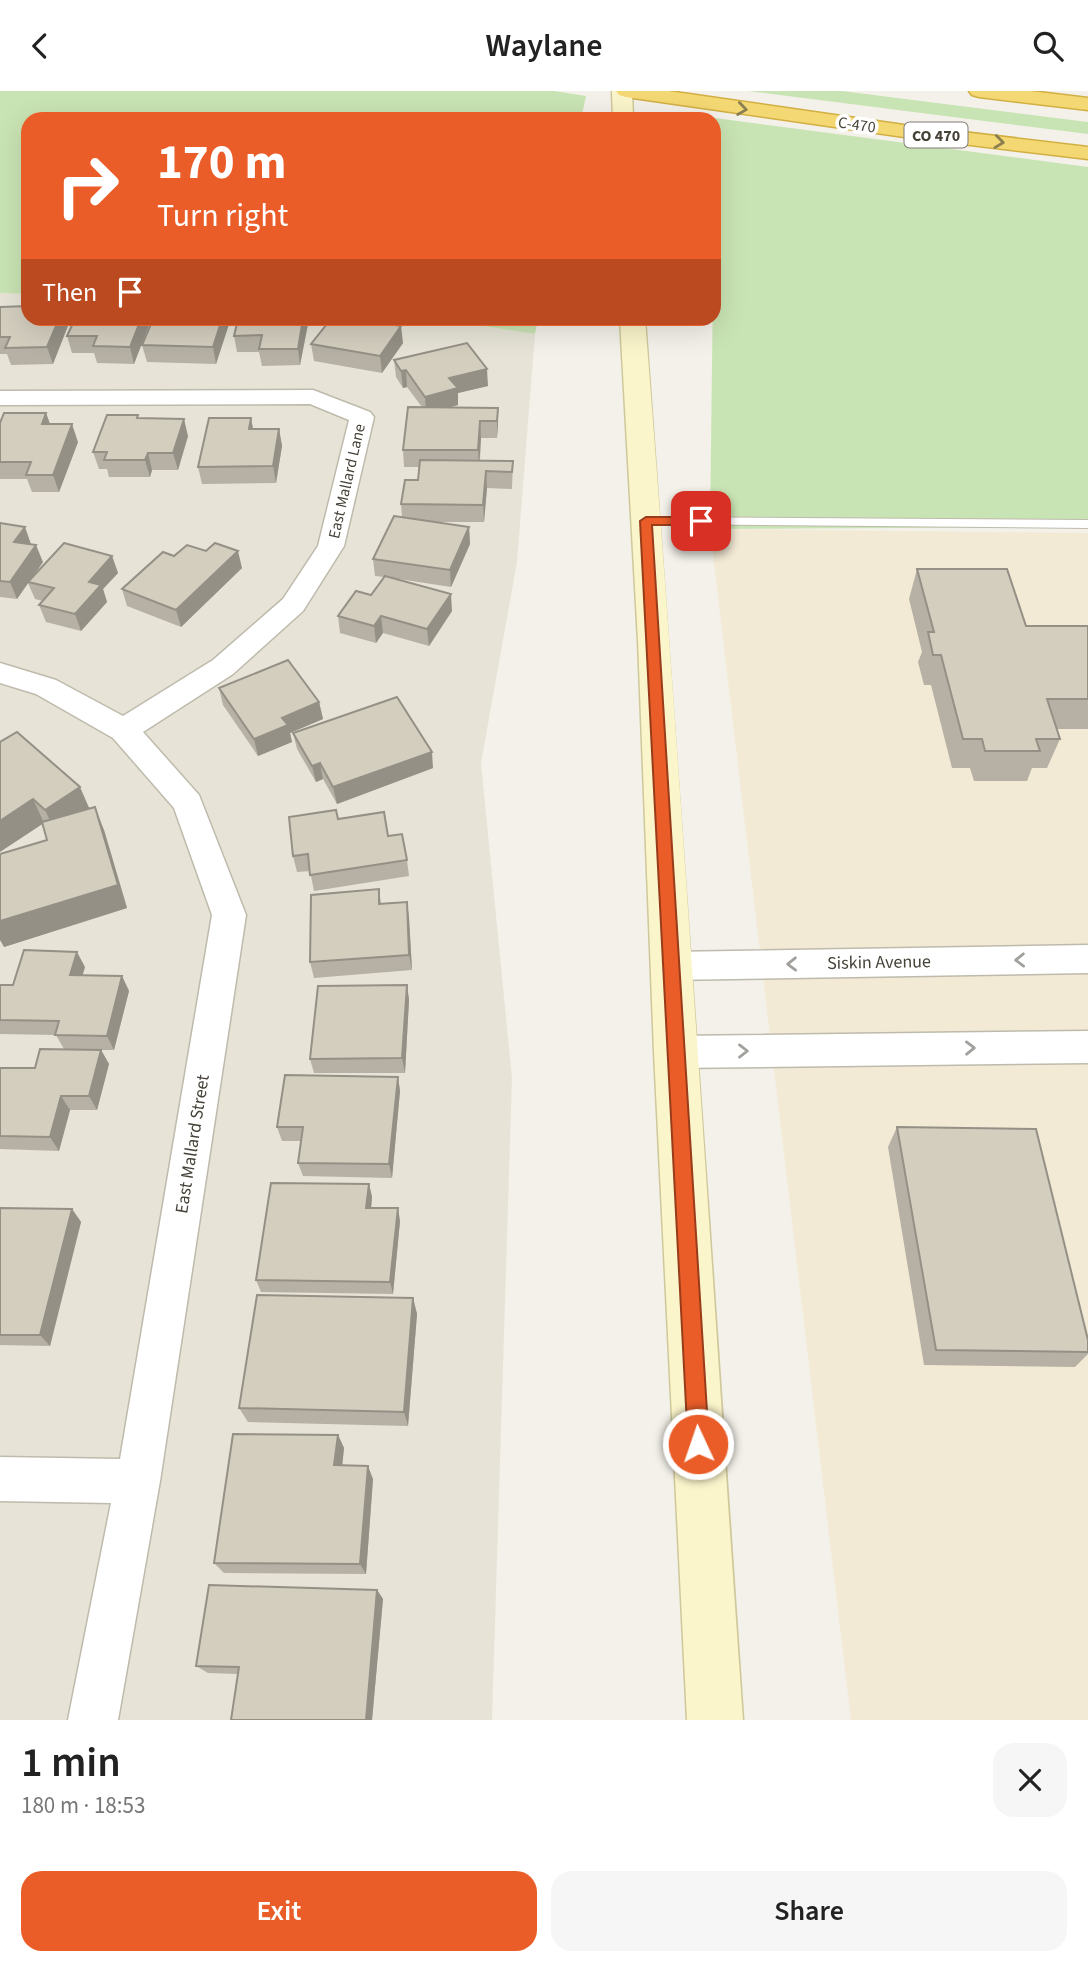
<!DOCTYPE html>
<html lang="en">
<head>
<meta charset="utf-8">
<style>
  :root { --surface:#fff; --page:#f6f6f6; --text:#222; --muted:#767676; --accent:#ea5d28 }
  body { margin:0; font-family:"Source Sans 3",sans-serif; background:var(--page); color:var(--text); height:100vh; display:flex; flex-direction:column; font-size:26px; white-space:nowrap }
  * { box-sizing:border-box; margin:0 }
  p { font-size:23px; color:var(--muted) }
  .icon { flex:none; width:38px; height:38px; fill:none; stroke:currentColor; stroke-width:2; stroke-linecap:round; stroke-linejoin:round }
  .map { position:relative; height:1629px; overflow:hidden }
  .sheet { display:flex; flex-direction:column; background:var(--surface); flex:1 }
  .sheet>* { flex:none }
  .hud { position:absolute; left:21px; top:21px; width:700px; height:214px; border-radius:21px; box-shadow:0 7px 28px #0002; background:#ea5d28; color:#fff; overflow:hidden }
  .pin { position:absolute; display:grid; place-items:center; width:60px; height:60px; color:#fff; margin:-30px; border-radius:14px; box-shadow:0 4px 10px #0006 }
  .me { position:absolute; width:77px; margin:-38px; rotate:357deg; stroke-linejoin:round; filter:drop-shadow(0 0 5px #0008) }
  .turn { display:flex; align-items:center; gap:24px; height:147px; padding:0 21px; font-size:32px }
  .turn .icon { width:91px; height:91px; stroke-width:2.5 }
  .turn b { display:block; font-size:49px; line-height:60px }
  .then { display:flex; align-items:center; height:66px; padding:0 21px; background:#0003; gap:14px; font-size:26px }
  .round { display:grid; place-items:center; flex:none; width:74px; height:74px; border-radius:21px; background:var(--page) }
  .overview { display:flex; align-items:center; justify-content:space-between; height:119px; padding:0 21px }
  h1 { font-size:42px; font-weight:600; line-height:52px }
  .cta { display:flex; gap:14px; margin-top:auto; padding:14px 21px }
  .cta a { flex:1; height:80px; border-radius:21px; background:var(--accent); color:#fff; font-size:28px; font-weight:600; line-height:80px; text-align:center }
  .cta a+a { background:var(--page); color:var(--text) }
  header { display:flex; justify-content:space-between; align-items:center; height:91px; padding:0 21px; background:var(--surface); font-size:32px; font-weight:600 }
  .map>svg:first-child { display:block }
  .residential { fill:#e7e4d7 }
  .commercial { fill:#f3ead5 }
  .green { fill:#c9e4b4 }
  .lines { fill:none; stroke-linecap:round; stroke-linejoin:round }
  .service-casing { stroke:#bebaac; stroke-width:2 }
  .minor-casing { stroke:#bebaac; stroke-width:3 }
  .secondary-casing { stroke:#cfc89b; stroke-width:3 }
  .motorway-casing { stroke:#d2af43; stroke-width:3 }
  .service { fill:#fff; fill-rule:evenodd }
  .minor { fill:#fff; fill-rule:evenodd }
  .secondary { fill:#fbf5cb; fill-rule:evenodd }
  .motorway { fill:#f3d873; fill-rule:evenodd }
  .wall { fill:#b6b1a4 }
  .shaded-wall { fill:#949086 }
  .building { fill:#d4cebf; stroke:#949086; stroke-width:2 }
  .oneway { stroke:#8b7e50 }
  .oneway2 { stroke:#a2a09c }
  .route { fill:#ea5d28; stroke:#983c1a; stroke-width:2 }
  .labels { text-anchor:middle; stroke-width:7; stroke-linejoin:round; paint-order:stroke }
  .far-street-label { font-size:16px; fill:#464238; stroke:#fff }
  .shield { fill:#fff; stroke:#7e7b74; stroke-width:2 }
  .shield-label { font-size:16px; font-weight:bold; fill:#464238 }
  .street-label { font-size:18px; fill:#464238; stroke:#fff }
</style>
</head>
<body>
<header><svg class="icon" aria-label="back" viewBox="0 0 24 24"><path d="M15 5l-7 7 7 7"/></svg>Waylane<svg class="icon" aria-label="search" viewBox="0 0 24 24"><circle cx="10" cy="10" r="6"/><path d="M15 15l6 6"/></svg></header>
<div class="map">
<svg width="1088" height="1629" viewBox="0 0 1088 1629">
  <rect width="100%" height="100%" fill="#f3f1e9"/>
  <path class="residential" d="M0,202L28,203V228H438L535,243L517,471L481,672L512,987L492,1629H0Z"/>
  <path class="commercial" d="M710,438L1088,442V1629H851Z"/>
  <g class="green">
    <path d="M0,0H554L586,5L581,28H28V203L0,202Z"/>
    <path d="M748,0H842L1088,31V43Z"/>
    <path d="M715,27L1088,76V436L710,438Z"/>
    <path d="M438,228H538L535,243Z"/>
  </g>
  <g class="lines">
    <g class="service-casing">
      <path id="service" d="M646,426L1088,429V437L641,433L639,430Z"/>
    </g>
    <g class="minor-casing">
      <g id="minor">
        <path d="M313,299L370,321L374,326L344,455L303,520L233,583L143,641L199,704L246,824L160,1390L118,1629H68L111,1412L0,1410V1366L120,1368L212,824L174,717L113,647L36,603L0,592V572L56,589L123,625L213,569L283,508L318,455L349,329L310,313L0,314V300Z"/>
        <path d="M1088,854V882L670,889L658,885L653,875L658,865L670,861Z"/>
        <path d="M1088,940V972L675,977L662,972L657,961L662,950L675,945Z"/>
      </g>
    </g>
    <g class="secondary-casing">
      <g id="secondary">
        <path d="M612,0H632L633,28H613Z"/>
        <path d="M620,228H645C682,695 710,1162 743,1629H687L654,961L638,550Z"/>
      </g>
    </g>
    <g class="motorway-casing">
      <g id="motorway">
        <path d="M616,0H668L904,34L1088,56V68L904,46L626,6L619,4Z"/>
        <path d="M969,0H1030L1088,7V19L979,6L972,4Z"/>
      </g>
    </g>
    <use href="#service" class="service"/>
    <use href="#minor" class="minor"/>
    <use href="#secondary" class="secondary"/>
    <use href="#motorway" class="motorway"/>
  </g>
  <g class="wall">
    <path d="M0,216L28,228H68L69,232L53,273L11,274L7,263H0Z"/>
    <path d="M75,228H147L149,234L134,273L97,272L94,262H72L67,245Z"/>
    <path d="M238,228H307L308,233L300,274L262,275L259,261H237L234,245Z"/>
    <path d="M331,228H385V232L403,252L382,282L314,270L311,253Z"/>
    <path d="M230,230L216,273L147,271L142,254Z"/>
    <path d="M394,269L488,295L458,302V314L451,316L498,317L497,347H481L480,369L513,370L512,398L487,397L484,431H435L469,436L470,453L451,496L392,487L452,520L429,555L383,542L376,552L340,542L338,525L371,504L384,486L375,485L373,468L402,426L401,413L418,389L419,376H404L403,359L422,316L407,296L403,297L396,286Z"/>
    <path d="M46,322L50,333L78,351L59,401H32L27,388H0V332Z"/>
    <path d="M139,327L188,345L178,379H152L150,386H109L107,378H99L93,361Z"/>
    <path d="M251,327L253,338H279L282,355L276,392L202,393L198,376Z"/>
    <path d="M0,432L31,453L43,471L32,487L112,465L118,482L103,498L107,511L81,540L46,531L39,514L43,510L35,508L28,492L17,508L0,506Z"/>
    <path d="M206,460L242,477L181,536L127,515L122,498L174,465Z"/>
    <path d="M917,478L1026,535H1088V638H1057L1060,648L1047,677H1032L1027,690H974L970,677H952L931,594H924L918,571L922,561L909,508Z"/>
    <path d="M219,597L319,611L323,628L290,642L292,651L258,665L223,614Z"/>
    <path d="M293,642L433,677L337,713L323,688L316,691L297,658Z"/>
    <path d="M0,651L90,717L104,739L127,817L4,856L47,749L43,733Z"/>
    <path d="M338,728L388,745L407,769L409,785L314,800L310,780L297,781L293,765Z"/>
    <path d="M379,798L381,812L407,811L409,827L412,879L314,887L310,871Z"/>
    <path d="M85,876L82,884L122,885L129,900L114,959H101L109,973L97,1019H70L59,1060L0,1058V977H35L64,958L56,944L0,943V894H13Z"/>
    <path d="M407,894L409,909L405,982H314L310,968Z"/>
    <path d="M398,986L400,1000L392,1087L303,1085L298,1072L301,1050H282L277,1036Z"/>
    <path d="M897,1036L1088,1249V1263L1075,1276L924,1274L888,1056Z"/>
    <path d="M369,1093L372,1106L371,1117L400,1130L393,1203L261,1201L256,1189Z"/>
    <path d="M0,1117L72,1118L81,1131L50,1255L0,1254Z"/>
    <path d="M413,1207L417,1223L408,1335L248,1331L239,1317Z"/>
    <path d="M338,1344L344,1357L342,1374L373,1388L366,1483L224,1482L214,1472Z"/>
    <path d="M377,1499L383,1508L372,1629H231L238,1583L208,1582L196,1575Z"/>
  </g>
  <g class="shaded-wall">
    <path d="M59,228H68L69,232L53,273L47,256Z"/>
    <path d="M141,228H147L149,234L134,273L130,256Z"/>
    <path d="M222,228H229L230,230L216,273L213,256Z"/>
    <path d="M303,228H307L308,233L300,274L298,258Z"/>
    <path d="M381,228H385L386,241L379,231Z"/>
    <path d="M401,235L403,252L382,282L380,265Z"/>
    <path d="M487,278L488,295L458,302V314L426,323L425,306L449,287Z"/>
    <path d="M406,279L407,296L403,297L401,280Z"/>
    <path d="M498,317V334L497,347V330Z"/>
    <path d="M46,322L52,339L42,333Z"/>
    <path d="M251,327L254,344L249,338Z"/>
    <path d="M184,328L188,345L178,379L173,362Z"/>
    <path d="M480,330L481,347L479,376L478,359Z"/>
    <path d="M72,333L78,351L59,401L53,384Z"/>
    <path d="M279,338L282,355L276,392L273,375Z"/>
    <path d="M148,362L152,379L150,386L145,369Z"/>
    <path d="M486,380L487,397L484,431L483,414Z"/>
    <path d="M25,436L31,453L20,468L14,451Z"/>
    <path d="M469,436L470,453L451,496L450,479Z"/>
    <path d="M36,454L43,471L17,508L10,491Z"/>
    <path d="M238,460L242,477L181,536L176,519Z"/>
    <path d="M112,465L118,482L103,498L107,511L81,540L75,523L89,491Z"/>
    <path d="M451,503L452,520L429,555L427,538Z"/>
    <path d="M381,525L383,542L376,552L374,535Z"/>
    <path d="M319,611L323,628L290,642L292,651L258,665L254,648L282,627Z"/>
    <path d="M432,661L433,677L337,713L333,696Z"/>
    <path d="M320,672L323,688L316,691L312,675Z"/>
    <path d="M80,696L90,719L56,742L45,719Z"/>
    <path d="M33,708L44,732L0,761V730Z"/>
    <path d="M95,716L104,739L127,817L4,856L0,849V830Z"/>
    <path d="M407,811L409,827L412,879L409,864Z"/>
    <path d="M77,861L85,876L78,900L70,884Z"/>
    <path d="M122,885L129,900L114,959L107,945Z"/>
    <path d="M407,894L409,909L405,982L402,967Z"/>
    <path d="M101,959L109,973L97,1019L89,1005Z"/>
    <path d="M398,986L400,1000L392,1087L389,1073Z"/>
    <path d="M61,1005L70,1019L59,1060L50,1046Z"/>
    <path d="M369,1093L372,1106L370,1130L366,1117Z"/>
    <path d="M398,1117L400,1130L393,1203L390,1191Z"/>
    <path d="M72,1118L81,1131L50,1255L40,1244Z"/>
    <path d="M413,1207L417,1223L408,1335L404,1321Z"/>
    <path d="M338,1344L344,1357L341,1387L334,1374Z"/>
    <path d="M368,1375L373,1388L366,1483L360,1473Z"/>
    <path d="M377,1499L383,1508L372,1629H366Z"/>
  </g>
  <g class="building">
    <path d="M28,215V228H59L47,256L5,257L10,246H0V216Z"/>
    <path d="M75,228H141L130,256L93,255L97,245H67Z"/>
    <path d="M153,228H222L213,256L142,254Z"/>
    <path d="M238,228H303L298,258H259L262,244L234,245Z"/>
    <path d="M331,228H381L379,231L401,235L380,265L311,253Z"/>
    <path d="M467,252L487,278L449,287L458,297L425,306L406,279L401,280L394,269Z"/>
    <path d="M408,316L498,317L497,330H480L478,359H403Z"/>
    <path d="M4,322H46L42,333H72L53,384H26L31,371H0V332Z"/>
    <path d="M107,324H138L137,327L184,328L173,362H148L145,369H104L107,361H93Z"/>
    <path d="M209,327H251L249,338H279L273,375L198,376Z"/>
    <path d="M420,369L513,370L512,381L486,380L483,414L401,413L405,389H418Z"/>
    <path d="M394,425L469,436L450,479L373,468Z"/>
    <path d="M0,432L25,436L14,451L36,454L10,491L0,490Z"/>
    <path d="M64,452L112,465L89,491L101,494L75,523L39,514L54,497L28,491Z"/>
    <path d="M215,452L238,460L176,519L122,498L163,461L174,465L187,454L206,460Z"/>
    <path d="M917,478H1007L1026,535H1088V608H1047L1060,648H1036L1040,660H985L982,648H963L941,564H933L928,541H934Z"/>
    <path d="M385,485L451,503L427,538L381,525L374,535L338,525L356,500L371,504Z"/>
    <path d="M288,569L319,611L282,627L288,634L254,648L219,597Z"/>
    <path d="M397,606L432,661L333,696L320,672L312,675L293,642Z"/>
    <path d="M17,641L80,696L45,719L33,708L0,730V651Z"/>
    <path d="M95,716L118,794L0,830V763L47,749L42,731Z"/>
    <path d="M336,719L338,728L384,721L388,745L402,743L407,769L310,784L308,763L293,765L289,726Z"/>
    <path d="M379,798V813L407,811L409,864L310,871L311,804Z"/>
    <path d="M24,859L77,861L70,884L122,885L107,945L55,944L59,930L0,929V894H13Z"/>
    <path d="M407,894L402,967L310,968L318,895Z"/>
    <path d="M40,958L101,959L89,1005H61L50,1046L0,1045V977H35Z"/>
    <path d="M285,984L398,986L389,1073L298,1072L303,1036H277Z"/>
    <path d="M897,1036L1036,1038L1088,1249V1261L936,1259Z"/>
    <path d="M271,1092L369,1093L366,1117H398L390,1191L256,1189Z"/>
    <path d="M0,1117L72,1118L40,1244H0Z"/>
    <path d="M257,1204L413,1207L404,1321L239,1317Z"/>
    <path d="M233,1343L338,1344L334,1374L368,1375L360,1473L214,1472Z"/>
    <path d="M209,1494L377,1499L366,1629H231L239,1576L196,1575Z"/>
  </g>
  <defs><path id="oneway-chevron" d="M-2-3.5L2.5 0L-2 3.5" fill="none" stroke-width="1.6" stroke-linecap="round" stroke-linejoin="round" transform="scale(1.75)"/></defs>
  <g class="oneway">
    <use href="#oneway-chevron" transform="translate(742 18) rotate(8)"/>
    <use href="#oneway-chevron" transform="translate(999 51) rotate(7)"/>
  </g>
  <g class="oneway2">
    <use href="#oneway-chevron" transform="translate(1020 869) rotate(179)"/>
    <use href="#oneway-chevron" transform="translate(792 873) rotate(179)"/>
    <use href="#oneway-chevron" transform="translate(970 957) rotate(-1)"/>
    <use href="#oneway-chevron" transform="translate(743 960)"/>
  </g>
  <path class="route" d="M646,426H701L707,430L701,434H652L709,1353L706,1360L698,1363L691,1360L688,1353L640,430Z"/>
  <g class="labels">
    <g class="far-street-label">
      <text transform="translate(857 33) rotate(8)" y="6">C-470</text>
      <text transform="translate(346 390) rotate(-77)" y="6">East Mallard Lane</text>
    </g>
    <rect class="shield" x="904.5" y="31.5" width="63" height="25" rx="5"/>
    <g class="shield-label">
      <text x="936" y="50">CO 470</text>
    </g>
    <g class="street-label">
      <text transform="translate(879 871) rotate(-1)" y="6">Siskin Avenue</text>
      <text transform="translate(192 1053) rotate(-81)" y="6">East Mallard Street</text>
    </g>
  </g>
</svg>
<div class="pin" style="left:701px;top:430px;background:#d93025"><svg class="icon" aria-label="arrive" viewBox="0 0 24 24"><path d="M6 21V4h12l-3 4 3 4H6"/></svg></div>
<svg class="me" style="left:698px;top:1353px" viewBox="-20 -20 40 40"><circle r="17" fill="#ea5d28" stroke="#fff" stroke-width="3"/><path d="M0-11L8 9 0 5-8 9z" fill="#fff"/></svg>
<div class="hud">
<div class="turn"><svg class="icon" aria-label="right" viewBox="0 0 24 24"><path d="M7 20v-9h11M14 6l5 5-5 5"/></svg><div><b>170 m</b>Turn right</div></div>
<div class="then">Then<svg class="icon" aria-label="arrive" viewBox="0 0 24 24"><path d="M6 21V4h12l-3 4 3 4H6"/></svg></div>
</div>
</div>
<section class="sheet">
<div class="overview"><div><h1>1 min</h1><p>180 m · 18:53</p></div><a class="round"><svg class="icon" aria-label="close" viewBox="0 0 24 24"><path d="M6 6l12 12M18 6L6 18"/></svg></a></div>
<div class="cta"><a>Exit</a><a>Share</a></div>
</section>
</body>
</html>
